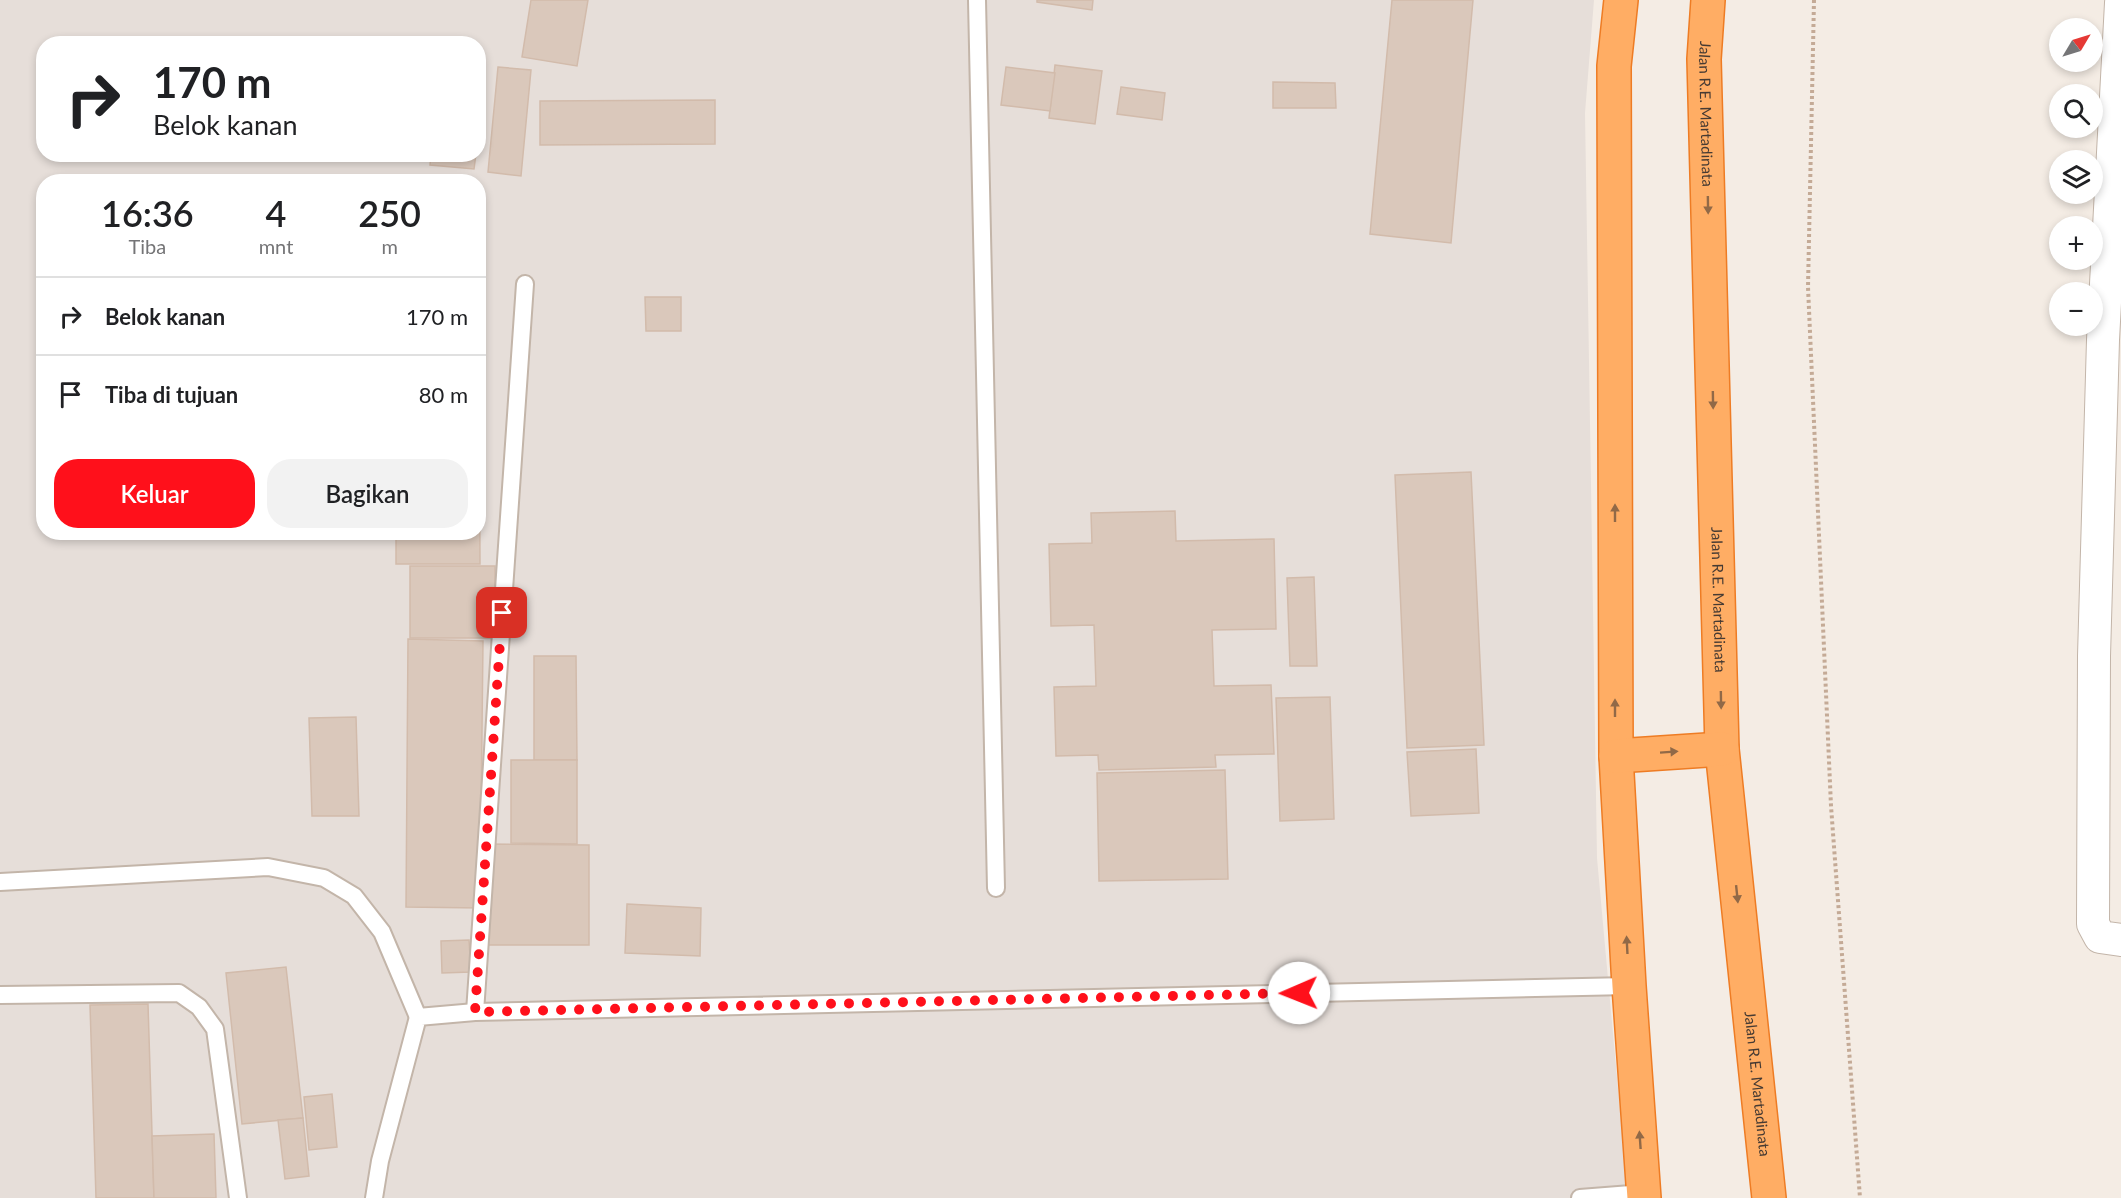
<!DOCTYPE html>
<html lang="id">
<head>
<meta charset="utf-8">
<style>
  :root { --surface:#fff; --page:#f2f2f2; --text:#202124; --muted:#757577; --line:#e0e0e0; --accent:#ff101b }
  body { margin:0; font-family:Lato,sans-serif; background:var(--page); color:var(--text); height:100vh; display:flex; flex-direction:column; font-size:22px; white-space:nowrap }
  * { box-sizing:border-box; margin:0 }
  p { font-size:20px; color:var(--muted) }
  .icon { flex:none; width:33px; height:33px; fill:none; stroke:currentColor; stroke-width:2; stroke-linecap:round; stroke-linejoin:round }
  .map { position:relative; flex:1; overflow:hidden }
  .side { position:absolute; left:36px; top:174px; width:450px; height:366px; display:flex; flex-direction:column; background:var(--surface); border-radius:24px; box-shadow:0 3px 9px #0003 }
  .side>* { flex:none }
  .hud { position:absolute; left:36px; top:36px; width:450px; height:126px; border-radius:24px; box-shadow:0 3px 9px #0003; background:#fff; color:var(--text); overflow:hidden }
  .needle { width:39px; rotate:52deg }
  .fabs { position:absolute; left:2049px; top:18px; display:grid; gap:12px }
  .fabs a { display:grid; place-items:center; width:54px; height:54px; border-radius:50%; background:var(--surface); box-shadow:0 3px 9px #0003; font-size:30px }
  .pin { position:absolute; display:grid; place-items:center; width:51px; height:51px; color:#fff; margin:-26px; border-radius:12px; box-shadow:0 3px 9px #0006 }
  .me { position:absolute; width:66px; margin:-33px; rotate:269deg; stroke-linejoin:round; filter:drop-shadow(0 0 4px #0008) }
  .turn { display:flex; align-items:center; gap:21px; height:126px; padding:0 18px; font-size:27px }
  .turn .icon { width:78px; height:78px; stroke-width:2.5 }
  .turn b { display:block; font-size:42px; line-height:51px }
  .eta { display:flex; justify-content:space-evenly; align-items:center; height:102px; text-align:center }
  .eta b { font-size:36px; font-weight:600; line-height:42px }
  .button { display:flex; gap:12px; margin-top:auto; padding:12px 18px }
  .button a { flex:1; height:69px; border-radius:24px; background:var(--accent); color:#fff; font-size:24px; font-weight:600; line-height:69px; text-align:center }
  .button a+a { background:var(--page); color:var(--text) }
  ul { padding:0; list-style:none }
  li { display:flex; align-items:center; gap:18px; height:78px; padding:0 18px; border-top:2px solid var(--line) }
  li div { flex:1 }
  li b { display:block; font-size:22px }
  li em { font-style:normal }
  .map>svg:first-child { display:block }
  .industrial { fill:#e6ded9; fill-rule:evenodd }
  .building { fill:#dac8bb; stroke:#d2bbab; stroke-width:1.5 }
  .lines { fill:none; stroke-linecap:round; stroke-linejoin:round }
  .lane-casing { stroke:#c3b5a9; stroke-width:20 }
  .street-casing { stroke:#c3b5a9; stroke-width:34 }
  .highway-casing { stroke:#ee7c24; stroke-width:36 }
  .path { stroke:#c4aa96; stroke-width:4; stroke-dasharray:3 3; stroke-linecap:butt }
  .lane { stroke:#fff; stroke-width:16 }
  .street { stroke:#fff; stroke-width:32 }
  .highway { stroke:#ffad64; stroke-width:33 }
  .oneway { fill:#916947 }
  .route { stroke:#ff101b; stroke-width:10; stroke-dasharray:0 18 }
  .labels { text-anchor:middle; stroke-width:5; stroke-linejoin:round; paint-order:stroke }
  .street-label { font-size:15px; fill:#473b33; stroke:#fff }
</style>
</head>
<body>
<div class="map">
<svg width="2121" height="1198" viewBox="0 0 2121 1198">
  <rect width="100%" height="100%" fill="#f4ece4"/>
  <path class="industrial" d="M0,0H1594L1585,113L1597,858L1628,1198H0ZM44,44H478V154H44ZM44,182H478V532H44Z"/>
  <g class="building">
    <path d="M531,0H588L577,66L522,57Z"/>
    <path d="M1037,0H1093L1092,10L1037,2Z"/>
    <path d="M1392,0H1473L1451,243L1370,234Z"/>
    <path d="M1055,65L1102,71L1095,124L1049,118Z"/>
    <path d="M498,67L531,70L521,176L488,172Z"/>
    <path d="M1006,67L1055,73L1050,111L1001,105Z"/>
    <path d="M1273,82L1335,83L1336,108H1273Z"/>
    <path d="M1121,87L1165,93L1162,120L1117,114Z"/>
    <path d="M715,100V144L540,145V101Z"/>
    <path d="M431,154H476L474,169L430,165Z"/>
    <path d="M645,297H681V331H646Z"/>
    <path d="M479,324L480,564H396V532H478Z"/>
    <path d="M1471,472L1484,745L1407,748L1395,475Z"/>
    <path d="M1175,511L1176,541L1274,539L1276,629L1212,630L1214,686L1271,685L1274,754L1215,755L1216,767L1099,770L1098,755L1056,756L1054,687L1096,686L1094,625L1051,626L1049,544L1092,543L1091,513Z"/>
    <rect x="410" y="566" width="85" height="72"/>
    <path d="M1314,577L1317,666H1290L1287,578Z"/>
    <path d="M408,639L483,641L480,908L406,907Z"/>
    <path d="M534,656H576L577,760H534Z"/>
    <path d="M1330,697L1334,819L1280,821L1276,698Z"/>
    <path d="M356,717L359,816H312L309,718Z"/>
    <path d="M1476,749L1479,813L1411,816L1407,752Z"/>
    <path d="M511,760H577V844L511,843Z"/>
    <path d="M1225,770L1228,879L1099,881L1097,773Z"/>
    <path d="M487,844L589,845V945H487Z"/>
    <path d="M627,904L701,908L700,956L625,953Z"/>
    <path d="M469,940L471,972L442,973L441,941Z"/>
    <path d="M286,967L303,1118L242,1124L226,973Z"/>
    <path d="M148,1004L154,1198H96L90,1005Z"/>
    <path d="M332,1094L337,1147L309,1150L304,1097Z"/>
    <path d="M303,1118L309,1176L285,1179L278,1120Z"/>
    <path d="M214,1134L216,1198H154L152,1136Z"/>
  </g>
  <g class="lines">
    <g class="lane-casing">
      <g id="lane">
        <path d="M977,0L996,888"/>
        <path d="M0,882L268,867L324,878L354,896L382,932L418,1017"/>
        <path d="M0,995L179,993L199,1007L215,1029L238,1198"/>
        <path d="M475,1012L525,284"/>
        <path d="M374,1198L380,1161L418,1017L475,1012L1629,986"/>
        <path d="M1580,1198L1644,1193"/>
      </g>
    </g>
    <g class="street-casing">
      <path id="street" d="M2121,3L2103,340L2094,656L2093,924L2100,937L2121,940"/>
    </g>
    <g class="highway-casing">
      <g id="highway">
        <path d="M1621,0L1614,66L1616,756L1629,986L1644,1198"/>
        <path id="s1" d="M1708,0L1704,59L1722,749L1769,1198"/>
        <path d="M1616,756L1722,749"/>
      </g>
    </g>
    <path class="path" d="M1814,0L1808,287L1831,806L1860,1198"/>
    <use href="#lane" class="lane"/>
    <use href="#street" class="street"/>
    <use href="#highway" class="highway"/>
  </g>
  <defs><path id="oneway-solid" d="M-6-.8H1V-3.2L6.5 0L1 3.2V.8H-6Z" transform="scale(1.5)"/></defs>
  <g class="oneway">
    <use href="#oneway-solid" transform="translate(1708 205) rotate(89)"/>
    <use href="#oneway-solid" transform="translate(1713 400) rotate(89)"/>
    <use href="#oneway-solid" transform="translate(1615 513) rotate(-90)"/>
    <use href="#oneway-solid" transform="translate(1721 700) rotate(89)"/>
    <use href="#oneway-solid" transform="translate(1615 708) rotate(-90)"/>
    <use href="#oneway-solid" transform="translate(1669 752) rotate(-4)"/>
    <use href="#oneway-solid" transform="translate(1737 894) rotate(84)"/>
    <use href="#oneway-solid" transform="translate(1627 945) rotate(-93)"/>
    <use href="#oneway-solid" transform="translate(1640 1140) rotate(-94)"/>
  </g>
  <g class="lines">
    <path class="route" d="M502,613L475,1012L1299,993"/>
  </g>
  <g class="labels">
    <g class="street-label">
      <text dy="5" stroke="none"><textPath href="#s1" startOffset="114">Jalan R.E. Martadinata</textPath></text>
      <text dy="5" stroke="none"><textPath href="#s1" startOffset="600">Jalan R.E. Martadinata</textPath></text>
      <text dy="5" stroke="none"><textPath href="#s1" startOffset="1086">Jalan R.E. Martadinata</textPath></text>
    </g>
  </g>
</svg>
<div class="fabs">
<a><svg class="needle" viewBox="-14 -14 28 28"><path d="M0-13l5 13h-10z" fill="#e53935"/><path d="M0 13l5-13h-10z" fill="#757577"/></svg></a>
<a><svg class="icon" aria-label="search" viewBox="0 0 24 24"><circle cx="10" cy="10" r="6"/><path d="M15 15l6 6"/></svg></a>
<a><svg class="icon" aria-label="layers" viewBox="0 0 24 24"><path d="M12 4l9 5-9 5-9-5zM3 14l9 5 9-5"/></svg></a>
<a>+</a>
<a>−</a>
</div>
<div class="pin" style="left:502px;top:613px;background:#d93025"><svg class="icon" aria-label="arrive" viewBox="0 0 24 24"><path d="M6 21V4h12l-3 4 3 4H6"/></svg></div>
<svg class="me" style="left:1299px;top:993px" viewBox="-20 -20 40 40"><circle r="19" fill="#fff"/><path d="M0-13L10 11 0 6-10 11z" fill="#ff101b"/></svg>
<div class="hud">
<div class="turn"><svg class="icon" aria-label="right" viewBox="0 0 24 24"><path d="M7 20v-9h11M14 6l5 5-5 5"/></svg><div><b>170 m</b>Belok kanan</div></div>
</div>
<section class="side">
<div class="eta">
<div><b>16:36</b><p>Tiba</p></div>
<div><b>4</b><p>mnt</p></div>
<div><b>250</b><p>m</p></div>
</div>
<ul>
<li><svg class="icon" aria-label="right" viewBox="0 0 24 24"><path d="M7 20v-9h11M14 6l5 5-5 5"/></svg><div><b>Belok kanan</b></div><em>170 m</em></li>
<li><svg class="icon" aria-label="arrive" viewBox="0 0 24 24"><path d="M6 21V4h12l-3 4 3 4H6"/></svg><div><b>Tiba di tujuan</b></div><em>80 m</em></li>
</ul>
<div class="button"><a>Keluar</a><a>Bagikan</a></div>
</section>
</div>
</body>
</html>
